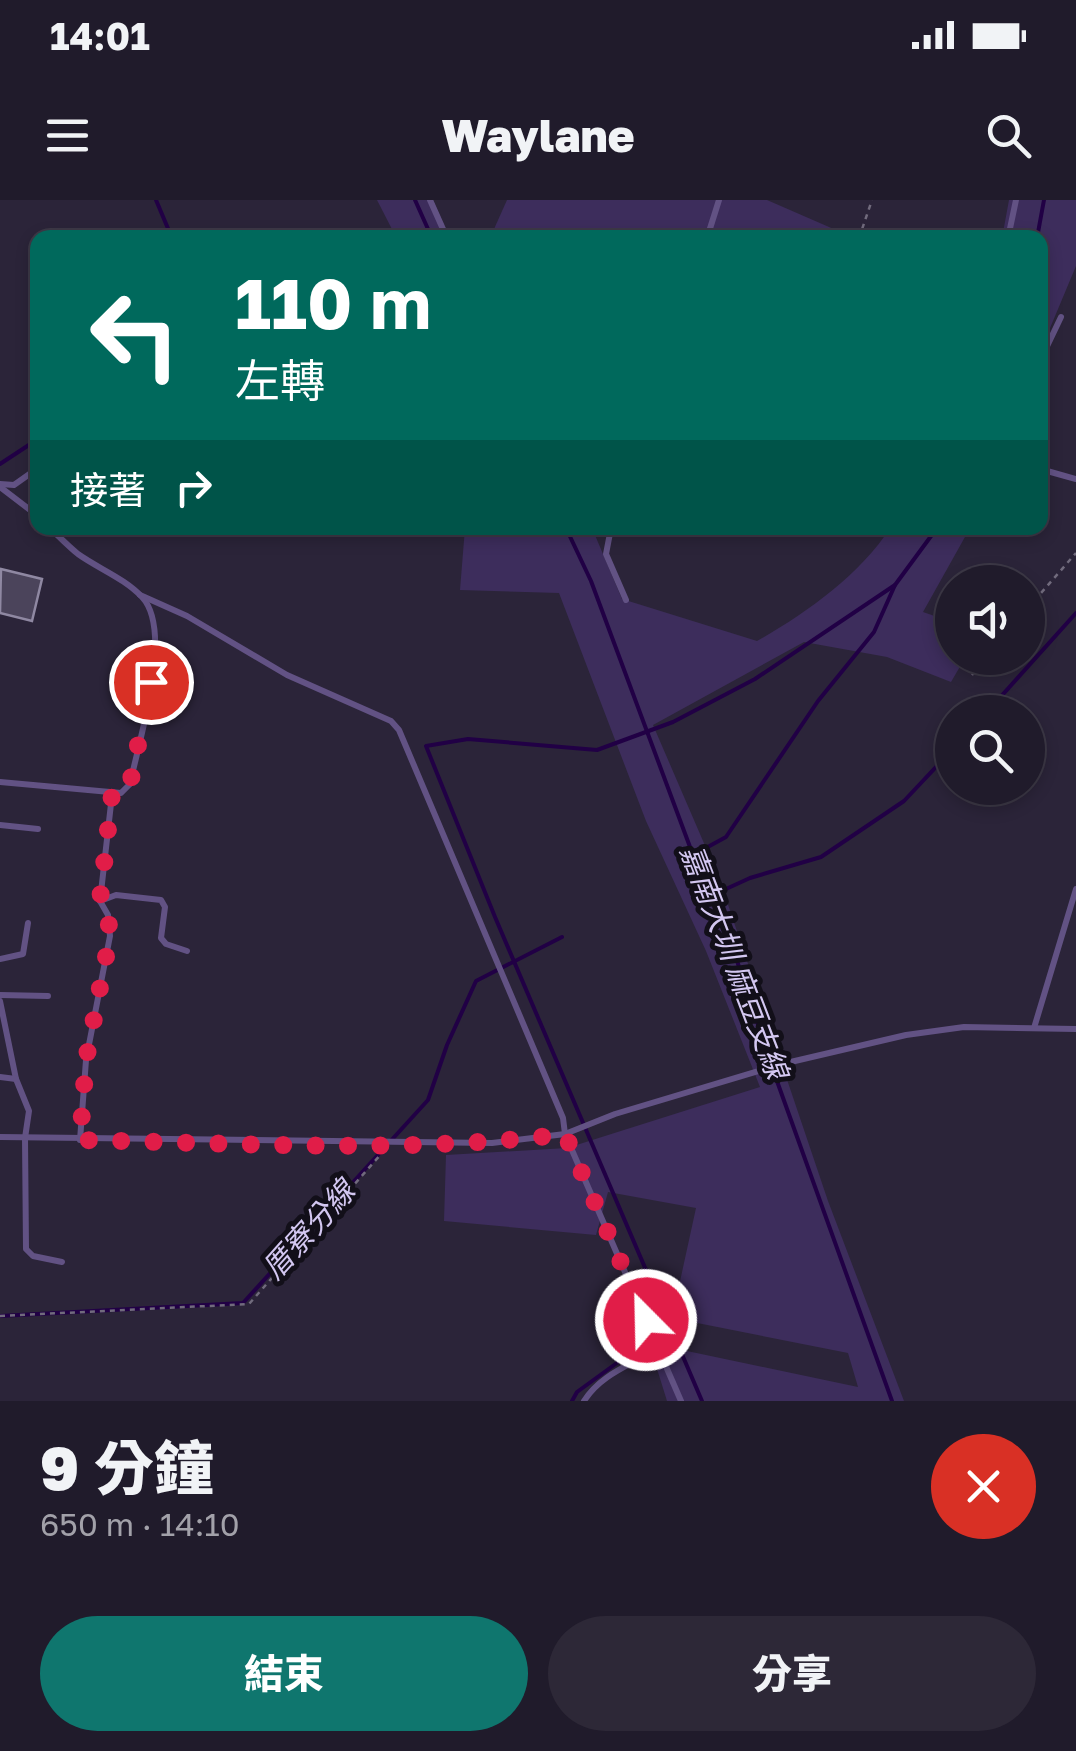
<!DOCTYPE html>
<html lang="zh-TW">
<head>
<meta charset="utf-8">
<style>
  :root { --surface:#201b2b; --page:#2d2837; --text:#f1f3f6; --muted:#a2a1a9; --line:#3d3947; --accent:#0f766e }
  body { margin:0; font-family:"Golos Text","Noto Sans TC",sans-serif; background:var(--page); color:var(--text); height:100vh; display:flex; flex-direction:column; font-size:38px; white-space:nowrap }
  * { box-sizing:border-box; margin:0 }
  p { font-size:32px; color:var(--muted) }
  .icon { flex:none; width:55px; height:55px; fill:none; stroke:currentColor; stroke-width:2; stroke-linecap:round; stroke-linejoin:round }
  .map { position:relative; height:1201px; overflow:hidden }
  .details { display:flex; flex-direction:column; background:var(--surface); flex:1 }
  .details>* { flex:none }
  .banner { position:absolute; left:30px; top:30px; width:1018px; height:305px; border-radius:20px; box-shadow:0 5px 15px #0003,0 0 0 2px var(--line); background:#00695c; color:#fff; overflow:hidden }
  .fabs { position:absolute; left:935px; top:365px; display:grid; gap:20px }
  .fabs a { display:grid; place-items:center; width:110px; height:110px; border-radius:50%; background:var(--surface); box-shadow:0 5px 15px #0003,0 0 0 2px var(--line); font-size:50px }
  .pin { position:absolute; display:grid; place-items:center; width:85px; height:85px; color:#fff; margin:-42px; border:5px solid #fff; border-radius:50%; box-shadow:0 2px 10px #0007 }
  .me { position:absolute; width:110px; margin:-55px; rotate:337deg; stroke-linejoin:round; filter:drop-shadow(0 0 8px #0008) }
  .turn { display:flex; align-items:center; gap:35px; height:210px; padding:0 40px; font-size:45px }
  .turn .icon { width:130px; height:130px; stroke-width:2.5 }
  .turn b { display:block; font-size:70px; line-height:85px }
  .then { display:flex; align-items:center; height:95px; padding:0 40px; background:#0003; gap:20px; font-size:38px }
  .round { display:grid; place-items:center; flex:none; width:105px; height:105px; border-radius:52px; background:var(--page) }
  .headline { display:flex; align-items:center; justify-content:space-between; height:170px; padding:0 40px }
  h1 { font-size:60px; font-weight:800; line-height:75px }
  .button { display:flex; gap:20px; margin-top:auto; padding:20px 40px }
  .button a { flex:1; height:115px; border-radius:60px; background:var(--accent); color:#fff; font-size:40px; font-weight:800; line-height:115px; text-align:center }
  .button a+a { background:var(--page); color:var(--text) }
  .status { display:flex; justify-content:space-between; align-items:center; height:70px; padding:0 50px; background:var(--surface); direction:ltr }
  .status svg { height:28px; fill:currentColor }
  header { display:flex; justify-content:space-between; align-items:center; height:130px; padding:0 40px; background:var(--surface); font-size:45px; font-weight:800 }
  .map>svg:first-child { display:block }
  .green { fill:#3d2d5c }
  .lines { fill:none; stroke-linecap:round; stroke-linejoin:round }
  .stream { stroke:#210045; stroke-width:4 }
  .building { fill:#4b445b; stroke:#8f88a2; stroke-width:2.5 }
  .path { stroke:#716b7d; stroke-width:2.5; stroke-dasharray:5 5; stroke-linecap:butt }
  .lane { stroke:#625284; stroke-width:6 }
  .route { stroke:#e11d48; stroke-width:18; stroke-dasharray:0 32.4 }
  .labels { text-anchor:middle; stroke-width:10; stroke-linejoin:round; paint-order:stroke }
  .water-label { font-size:30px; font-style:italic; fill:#d3c7f1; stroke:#120f19 }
</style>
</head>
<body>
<div class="status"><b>14:01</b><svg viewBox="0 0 49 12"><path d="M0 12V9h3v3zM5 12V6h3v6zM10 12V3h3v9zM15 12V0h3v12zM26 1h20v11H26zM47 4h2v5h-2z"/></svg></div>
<header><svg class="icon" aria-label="menu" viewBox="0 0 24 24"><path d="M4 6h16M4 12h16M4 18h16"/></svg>Waylane<svg class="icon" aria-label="search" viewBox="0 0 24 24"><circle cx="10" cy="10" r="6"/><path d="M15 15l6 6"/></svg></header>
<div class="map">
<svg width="1076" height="1201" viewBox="0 0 1076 1201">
  <rect width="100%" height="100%" fill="#2b2439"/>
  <g class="green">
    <path d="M377,0H433L449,37H396Z"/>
    <path d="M507,0H767L852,37L490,38Z"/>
    <path d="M1009,0H1076V66L1040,152V38H1002Z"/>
    <path d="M465,328H592L622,399L757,441C805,414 860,375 890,328H970L923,412L952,422V458H965L951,482L887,457L804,442L653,525L719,678L828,1001L904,1201H667L649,1143L858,1187L848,1153L672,1118L696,1008L608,992L596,1035L444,1021L446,955L567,948L760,887L706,751L646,621L559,393L460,390Z"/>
  </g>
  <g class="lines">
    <g class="stream">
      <path d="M156,0L172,38"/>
      <path d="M415,0L432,38"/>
      <path d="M1037,38L1044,0"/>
      <path d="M0,264L38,239"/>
      <path d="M566,328L591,381L693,655L715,694L773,870L892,1201"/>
      <path d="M987,512L1076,413"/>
      <path d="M693,655L726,637L818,501L874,432L895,385L937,328"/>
      <path d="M715,694L750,678L821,657L904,601L952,550"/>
      <path d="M0,1116L243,1103L428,900L447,845L476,781L562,737"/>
      <path d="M572,1201L577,1192L669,1125"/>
      <path d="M702,1201L495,717L426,546L468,539L597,550L673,522L755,479L895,385"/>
    </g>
  </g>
  <path class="building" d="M1,369L42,379L32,421L0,413Z"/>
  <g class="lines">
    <g class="path">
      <path d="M859,38L872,0"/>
      <path d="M1028,408L1076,353"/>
      <path d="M972,475L987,458"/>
      <path d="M0,1116L249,1104L382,953"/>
    </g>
    <g class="lane">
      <path d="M430,0L447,38"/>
      <path d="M707,38L719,0"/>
      <path d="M1008,38L1016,0"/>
      <path d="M1040,161L1061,117"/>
      <path d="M1040,269L1076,279"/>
      <path d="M0,284L14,285L38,268"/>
      <path d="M0,287L38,316"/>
      <path d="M611,328L606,354L626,400"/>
      <path d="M140,395L187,416L287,475L391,521L399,530L563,918L565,934L681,1201"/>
      <path d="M0,582L121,593L130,584C139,540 174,431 142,397C124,378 99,369 78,354C68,346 59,336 49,328"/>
      <path d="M0,625L38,629"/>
      <path d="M100,701L112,595"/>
      <path d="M0,759L23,754L28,723"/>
      <path d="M0,795L48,796"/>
      <path d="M0,801L16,879L29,911L25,938L26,1049L33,1056L62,1062"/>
      <path d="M1034,828L1076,689"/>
      <path d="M0,877L16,879"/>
      <path d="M0,937L492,943L565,934L615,914L782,864L906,835L964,827L1076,829"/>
      <path d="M80,940L86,860L110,736L108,715L100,701L116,695L161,700L165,707L161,738L166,744L187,751"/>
      <path d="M584,1201C601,1174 631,1165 658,1148"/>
    </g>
  </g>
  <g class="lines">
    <path class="route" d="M151,482L130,584L121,593L112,594L100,700L108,716L110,736L86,860L80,940C241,943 405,954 565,934L646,1120"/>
  </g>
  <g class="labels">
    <g class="water-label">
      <text transform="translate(734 762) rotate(69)" y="10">嘉南大圳 麻豆支線</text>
      <text transform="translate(309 1030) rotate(-48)" y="10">厝寮分線</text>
    </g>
  </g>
</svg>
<div class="fabs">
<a><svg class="icon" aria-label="sound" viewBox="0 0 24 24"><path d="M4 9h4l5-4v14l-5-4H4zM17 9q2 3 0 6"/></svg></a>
<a><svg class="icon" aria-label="search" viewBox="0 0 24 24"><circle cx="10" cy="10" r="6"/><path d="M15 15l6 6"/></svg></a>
</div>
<div class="pin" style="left:151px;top:482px;background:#d93025"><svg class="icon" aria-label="arrive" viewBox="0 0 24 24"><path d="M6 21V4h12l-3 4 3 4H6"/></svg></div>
<svg class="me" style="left:646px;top:1120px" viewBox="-20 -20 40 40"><circle r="17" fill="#e11d48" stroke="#fff" stroke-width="3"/><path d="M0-11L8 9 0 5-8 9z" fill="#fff"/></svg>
<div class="banner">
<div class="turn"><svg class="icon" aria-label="left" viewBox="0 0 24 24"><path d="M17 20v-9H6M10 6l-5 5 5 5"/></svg><div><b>110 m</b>左轉</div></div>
<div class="then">接著<svg class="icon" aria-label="right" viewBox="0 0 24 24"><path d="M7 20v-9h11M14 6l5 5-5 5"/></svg></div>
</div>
</div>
<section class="details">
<div class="headline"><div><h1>9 分鐘</h1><p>650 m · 14:10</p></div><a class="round" style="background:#d93025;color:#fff"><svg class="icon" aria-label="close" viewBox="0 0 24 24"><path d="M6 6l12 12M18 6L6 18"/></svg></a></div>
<div class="button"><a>結束</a><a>分享</a></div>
</section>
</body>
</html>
